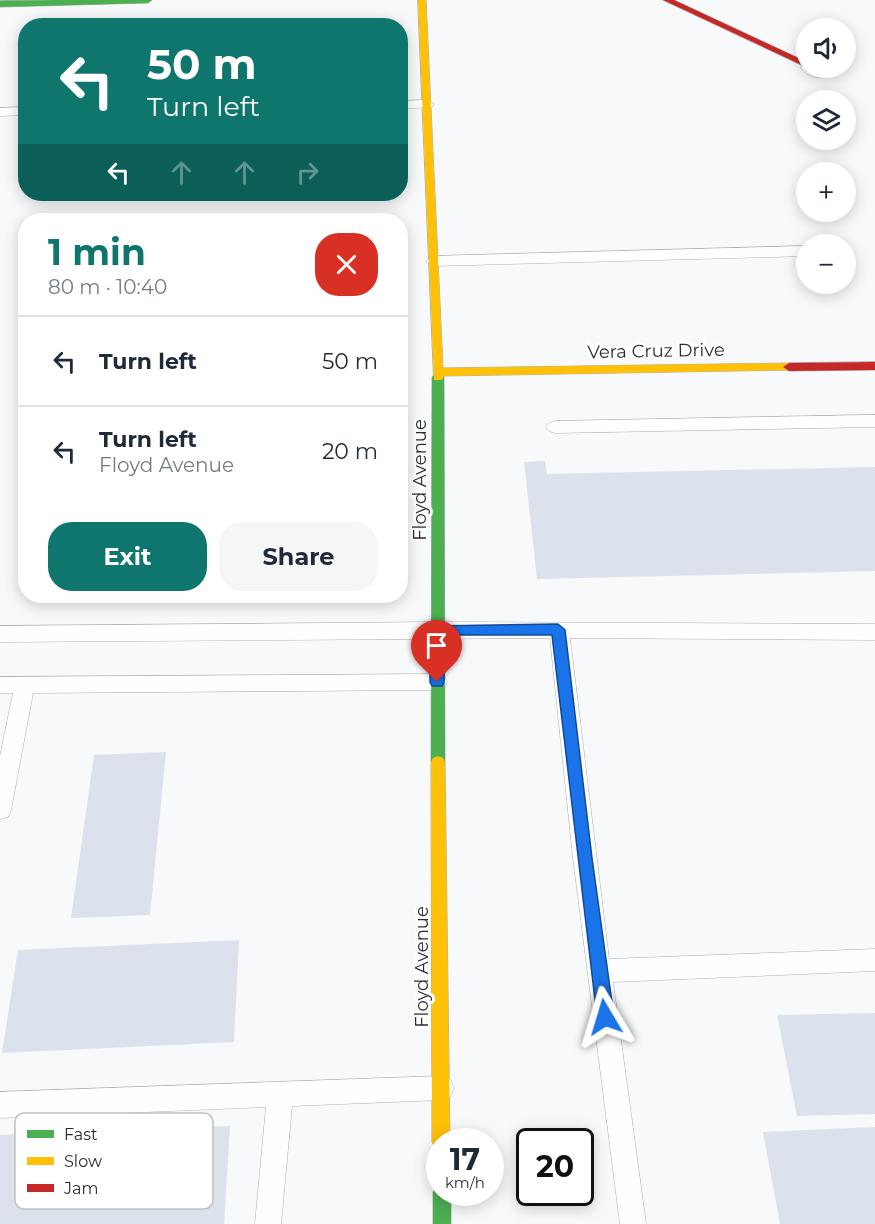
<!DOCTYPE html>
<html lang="en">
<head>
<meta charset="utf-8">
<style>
  :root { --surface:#fff; --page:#f6f6f7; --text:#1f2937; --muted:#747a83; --line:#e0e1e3; --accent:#0f766e }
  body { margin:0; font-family:Montserrat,sans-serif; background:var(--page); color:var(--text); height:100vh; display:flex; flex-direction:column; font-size:22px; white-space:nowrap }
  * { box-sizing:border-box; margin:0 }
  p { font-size:20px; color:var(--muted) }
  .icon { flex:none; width:33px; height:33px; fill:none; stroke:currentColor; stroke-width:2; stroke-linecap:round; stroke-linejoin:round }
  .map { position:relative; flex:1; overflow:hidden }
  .drawer { position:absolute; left:18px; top:213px; width:390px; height:390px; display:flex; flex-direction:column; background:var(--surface); border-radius:24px; box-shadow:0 3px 15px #0003 }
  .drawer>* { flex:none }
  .hud { position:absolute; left:18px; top:18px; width:390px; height:183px; border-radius:24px; box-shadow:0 3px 15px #0003; background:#0f766e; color:#fff; overflow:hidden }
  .fabs { position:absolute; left:796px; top:18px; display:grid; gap:12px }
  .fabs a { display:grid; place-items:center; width:60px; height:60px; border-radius:50%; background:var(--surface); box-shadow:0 3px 15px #0003; font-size:30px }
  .speed { position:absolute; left:426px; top:1128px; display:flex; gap:12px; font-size:30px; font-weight:700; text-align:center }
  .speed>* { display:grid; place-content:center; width:78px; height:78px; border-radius:50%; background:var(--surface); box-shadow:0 3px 15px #0003; line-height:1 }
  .speed small { font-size:15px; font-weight:400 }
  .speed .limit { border:3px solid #111; border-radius:9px; background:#fff; color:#111 }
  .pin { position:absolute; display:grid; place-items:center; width:51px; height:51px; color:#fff; margin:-62px -26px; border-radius:50% 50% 50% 0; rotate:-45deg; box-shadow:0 0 6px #0007 }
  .pin .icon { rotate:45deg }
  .me { position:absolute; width:66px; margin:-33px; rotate:353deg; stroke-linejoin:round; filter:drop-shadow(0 0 4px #0008) }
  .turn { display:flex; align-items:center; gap:21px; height:126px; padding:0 30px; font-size:27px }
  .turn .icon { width:78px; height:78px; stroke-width:2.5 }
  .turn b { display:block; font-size:42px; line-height:51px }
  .lanes { display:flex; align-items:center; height:57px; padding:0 30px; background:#0003; justify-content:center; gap:30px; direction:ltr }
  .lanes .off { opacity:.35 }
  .round { display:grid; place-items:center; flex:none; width:63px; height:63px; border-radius:24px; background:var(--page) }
  .headline { display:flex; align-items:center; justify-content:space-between; height:102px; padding:0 30px }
  h1 { font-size:36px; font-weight:700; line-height:45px; color:var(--accent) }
  .action { display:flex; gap:12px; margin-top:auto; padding:12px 30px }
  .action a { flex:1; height:69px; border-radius:24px; background:var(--accent); color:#fff; font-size:24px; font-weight:700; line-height:69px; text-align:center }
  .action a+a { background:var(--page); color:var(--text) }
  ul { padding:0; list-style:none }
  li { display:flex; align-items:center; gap:18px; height:90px; padding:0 30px; border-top:2px solid var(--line) }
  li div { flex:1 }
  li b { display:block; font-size:22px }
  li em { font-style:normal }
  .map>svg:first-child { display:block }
  .building { fill:#dbe2eb }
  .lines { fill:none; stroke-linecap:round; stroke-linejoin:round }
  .lane-casing { stroke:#abadaf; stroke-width:1 }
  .street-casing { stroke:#abadaf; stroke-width:1 }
  .fast-casing { stroke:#abadaf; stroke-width:1 }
  .slow-casing { stroke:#abadaf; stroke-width:1 }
  .jam-casing { stroke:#abadaf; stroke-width:1 }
  .lane { fill:#fefefe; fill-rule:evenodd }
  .street { fill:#fefefe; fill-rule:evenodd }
  .fast { fill:#4caf50; fill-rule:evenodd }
  .slow { fill:#ffc107; fill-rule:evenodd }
  .jam { fill:#c62828; fill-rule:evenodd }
  .route { fill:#1a73e8; stroke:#114b97; stroke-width:1.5 }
  .labels { text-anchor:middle; stroke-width:6; stroke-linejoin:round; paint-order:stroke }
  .street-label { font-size:18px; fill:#2a2c2f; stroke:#fff }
  .key { fill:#fff; stroke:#bfc0c1; stroke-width:1.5 }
  .key-label { font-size:16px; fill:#2a2c2f }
</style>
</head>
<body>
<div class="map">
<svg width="875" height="1224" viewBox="0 0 875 1224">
  <rect width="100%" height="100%" fill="#f7f9fb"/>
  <g class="building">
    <path d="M545,461L547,474L875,467V571L537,579L524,462Z"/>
    <path d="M166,752L150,915L71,918L94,755Z"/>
    <path d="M239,940L234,1042L2,1053L18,950Z"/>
    <path d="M875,1013V1114L797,1116L777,1015Z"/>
    <path d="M230,1126L224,1224H0V1135Z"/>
    <path d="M875,1127V1224H780L763,1132Z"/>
  </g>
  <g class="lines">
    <g class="lane-casing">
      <g id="lane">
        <path d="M427,100L434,104L432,107L400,109V101Z"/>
        <path d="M26,107V115L0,116V108Z"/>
        <path d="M807,246V256L434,266L426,261L434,256Z"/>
        <path d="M875,415V427L555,433L549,431L546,427L549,423L555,421Z"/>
        <path d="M437,622L875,624V640L570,638L609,959L875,949V971L613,982L646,1224H620L573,858L550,638L0,642V626Z"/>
        <path d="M437,674L444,676L447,682L444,688L437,690L33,693L11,810L8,817L0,819V756L13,693H0V677Z"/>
        <path d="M441,1076L450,1079L454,1088L450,1097L441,1100L292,1106L281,1224H255L266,1107L0,1118V1092Z"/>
      </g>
    </g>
    <g class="street-casing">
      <path id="street" d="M804,63H807V68H830L833,72L830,77C820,79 807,77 801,68Z"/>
    </g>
    <g class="fast-casing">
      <g id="fast">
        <path d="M54,0H152L148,3L0,7V1Z"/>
        <path d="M438,373L444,377L445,762L443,766L438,768L433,766L431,762L432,377Z"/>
        <path d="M440,1184V1192H451V1224H433V1192L436,1186Z"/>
      </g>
    </g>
    <g class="slow-casing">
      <g id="slow">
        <path d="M418,0H426L443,368L789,363L793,364V370L444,376L442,380H434Z"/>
        <path d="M438,756L443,758L445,762L450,1142H440V1150L435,1148L432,1142L431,762L433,758Z"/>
      </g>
    </g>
    <g class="jam-casing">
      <g id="jam">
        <path d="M663,0H674L807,62L808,68Z"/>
        <path d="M875,362V370L789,371L783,367L789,363Z"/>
      </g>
    </g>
    <use href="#lane" class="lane"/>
    <use href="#street" class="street"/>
    <use href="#fast" class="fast"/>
    <use href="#slow" class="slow"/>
    <use href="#jam" class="jam"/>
  </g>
  <path class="route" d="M558,624L565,630L592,858L614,1017L611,1023L605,1025L599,1023L597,1017L552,635H444V682L442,686H432L430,682V630L432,626Z"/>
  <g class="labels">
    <g class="street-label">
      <text transform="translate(656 351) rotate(-1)" y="6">Vera Cruz Drive</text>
      <text transform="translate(420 480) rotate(-90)" y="6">Floyd Avenue</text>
      <text transform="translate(422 967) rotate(-90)" y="6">Floyd Avenue</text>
    </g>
  </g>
  <rect x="15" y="1113" width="198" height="96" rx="9" class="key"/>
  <rect x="27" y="1130" width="27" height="8" fill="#4caf50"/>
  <rect x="27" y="1157" width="27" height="8" fill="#ffc107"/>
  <rect x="27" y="1184" width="27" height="8" fill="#c62828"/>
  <g class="key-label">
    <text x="64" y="1140">Fast</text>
    <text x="64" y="1167">Slow</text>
    <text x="64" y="1194">Jam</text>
  </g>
</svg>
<div class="fabs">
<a><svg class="icon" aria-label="sound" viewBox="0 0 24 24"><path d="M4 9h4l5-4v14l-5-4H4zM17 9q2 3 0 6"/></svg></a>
<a><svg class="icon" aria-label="layers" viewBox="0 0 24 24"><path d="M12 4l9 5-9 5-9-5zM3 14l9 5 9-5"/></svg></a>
<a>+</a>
<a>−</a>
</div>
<div class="speed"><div>17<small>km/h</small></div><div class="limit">20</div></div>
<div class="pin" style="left:437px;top:682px;background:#d93025"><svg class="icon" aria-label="arrive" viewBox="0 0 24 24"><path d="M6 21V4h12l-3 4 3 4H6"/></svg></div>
<svg class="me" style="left:605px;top:1017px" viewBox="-20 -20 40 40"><path d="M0-17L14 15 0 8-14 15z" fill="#1a73e8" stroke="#fff" stroke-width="4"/></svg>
<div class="hud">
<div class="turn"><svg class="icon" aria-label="left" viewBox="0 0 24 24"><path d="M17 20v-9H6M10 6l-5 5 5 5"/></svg><div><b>50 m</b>Turn left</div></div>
<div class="lanes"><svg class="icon" aria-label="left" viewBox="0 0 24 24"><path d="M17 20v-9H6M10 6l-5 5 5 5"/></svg><svg class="icon off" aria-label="ahead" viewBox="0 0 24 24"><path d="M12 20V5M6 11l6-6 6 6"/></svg><svg class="icon off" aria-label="ahead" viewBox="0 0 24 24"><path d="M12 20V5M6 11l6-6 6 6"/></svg><svg class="icon off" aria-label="right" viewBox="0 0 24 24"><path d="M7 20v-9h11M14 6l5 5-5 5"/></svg></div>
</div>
<section class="drawer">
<div class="headline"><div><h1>1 min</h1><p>80 m · 10:40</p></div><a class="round" style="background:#d93025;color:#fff"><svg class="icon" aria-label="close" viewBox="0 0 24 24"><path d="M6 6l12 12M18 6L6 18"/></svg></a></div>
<ul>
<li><svg class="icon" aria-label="left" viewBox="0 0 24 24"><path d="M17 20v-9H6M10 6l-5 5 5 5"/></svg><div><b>Turn left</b></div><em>50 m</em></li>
<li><svg class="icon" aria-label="left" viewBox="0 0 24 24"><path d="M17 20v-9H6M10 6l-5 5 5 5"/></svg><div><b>Turn left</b><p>Floyd Avenue</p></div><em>20 m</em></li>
</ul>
<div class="action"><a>Exit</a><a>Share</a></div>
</section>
</div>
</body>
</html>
